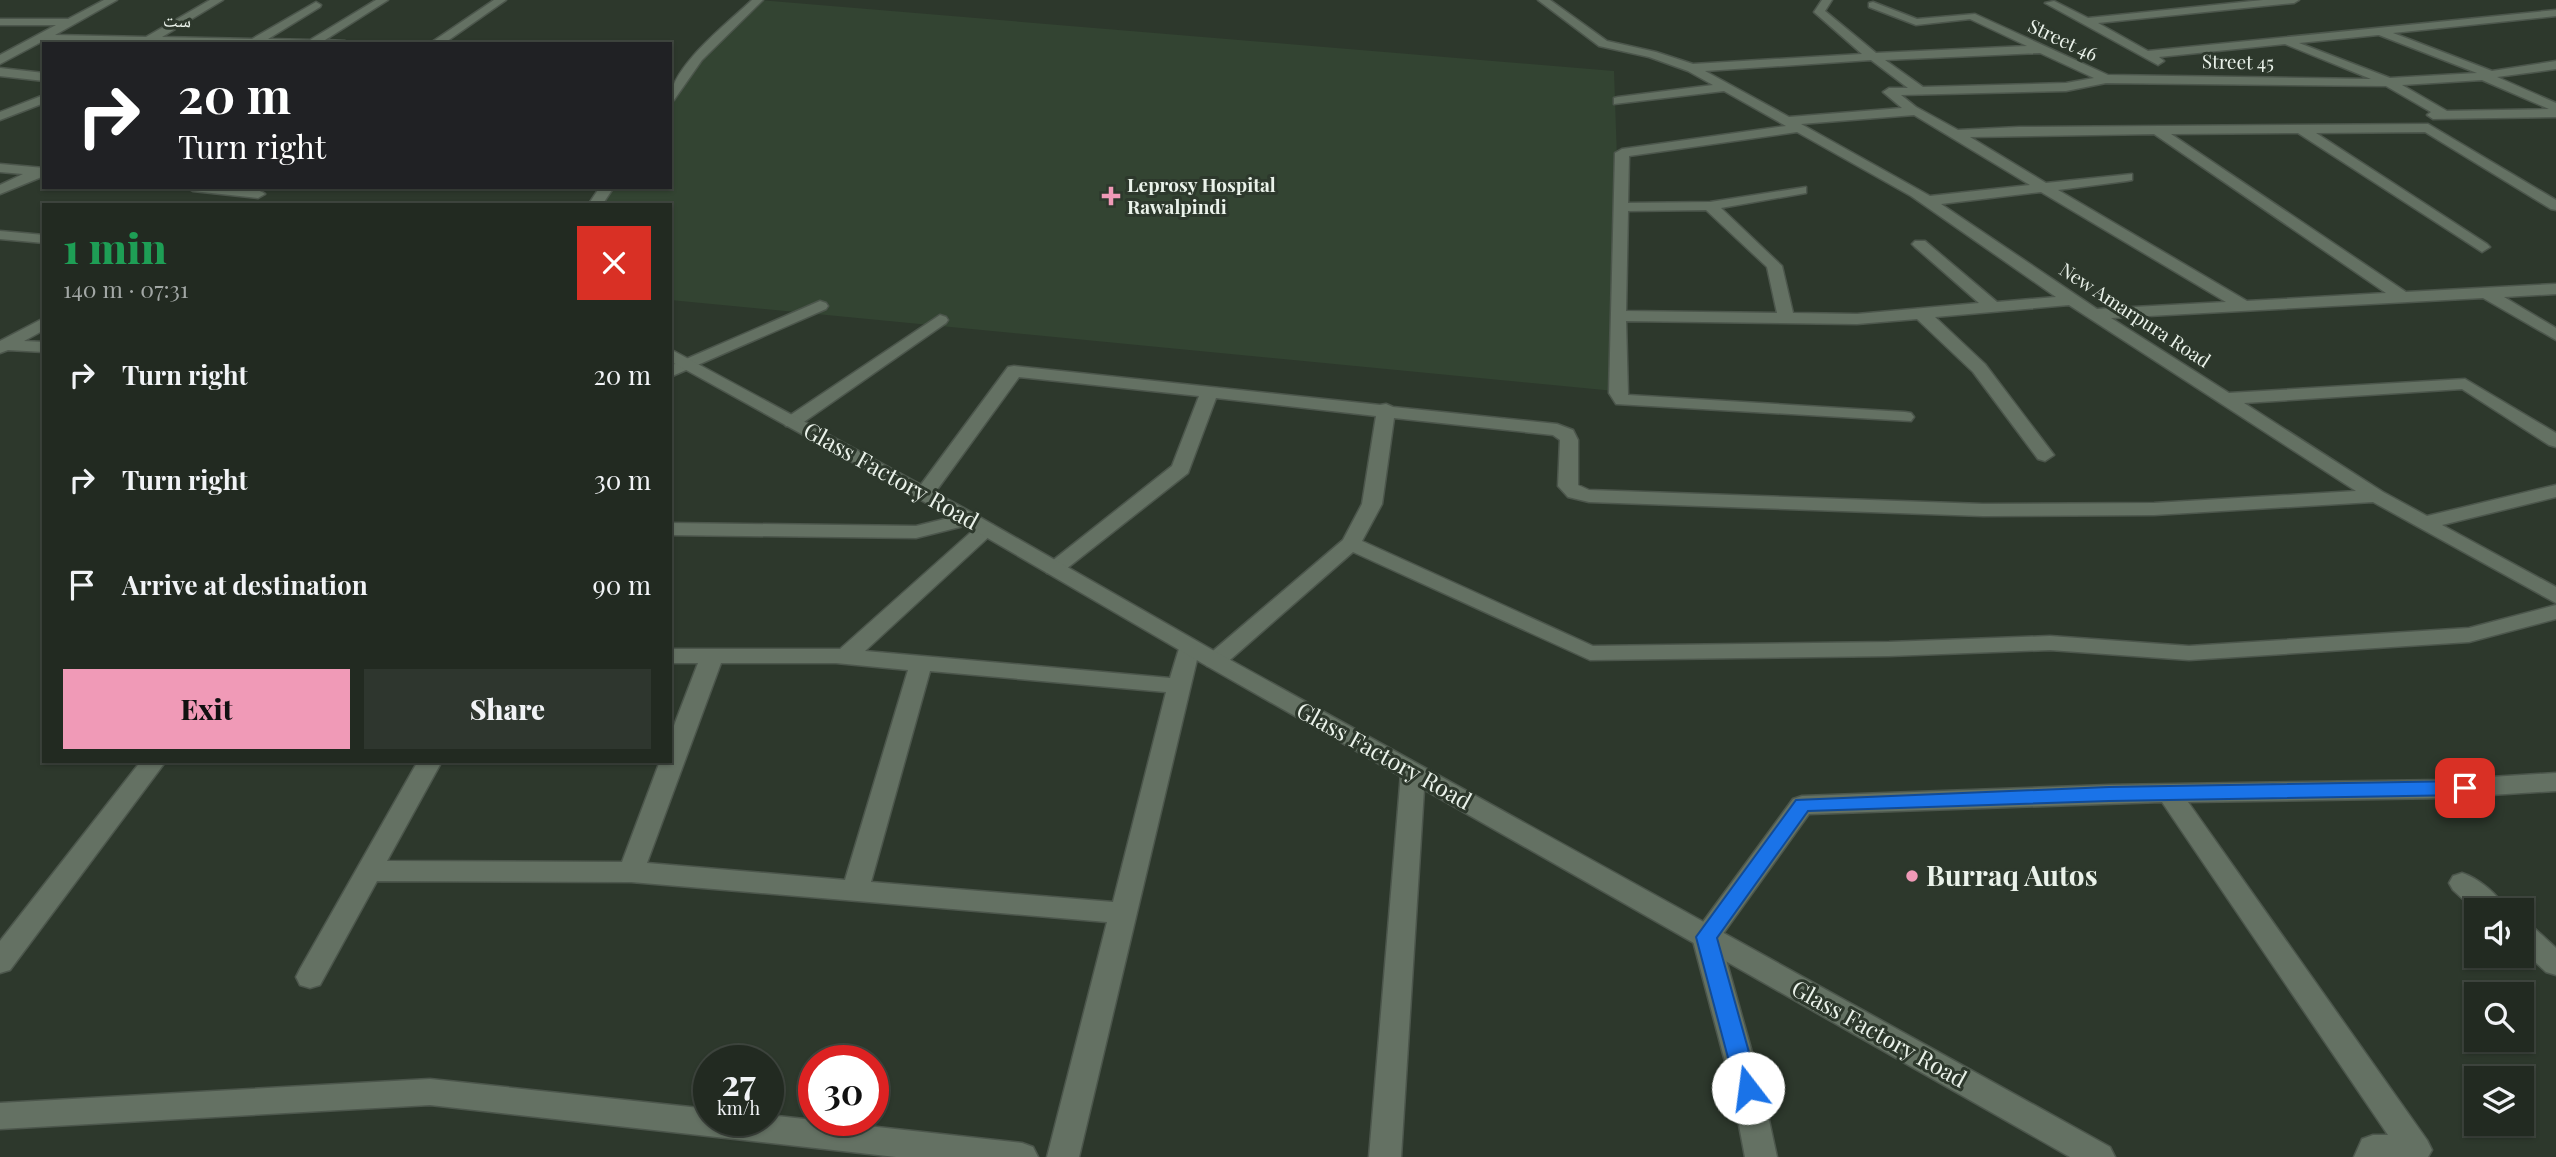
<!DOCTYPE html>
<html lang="en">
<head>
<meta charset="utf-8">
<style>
  :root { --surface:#222a21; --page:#2e362e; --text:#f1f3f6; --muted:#a2a7a5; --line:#3f463f; --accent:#f09ab7 }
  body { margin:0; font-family:"Playfair Display","Noto Naskh Arabic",serif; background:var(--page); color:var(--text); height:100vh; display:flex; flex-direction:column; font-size:26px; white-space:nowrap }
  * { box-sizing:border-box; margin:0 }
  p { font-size:23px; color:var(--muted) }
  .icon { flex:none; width:38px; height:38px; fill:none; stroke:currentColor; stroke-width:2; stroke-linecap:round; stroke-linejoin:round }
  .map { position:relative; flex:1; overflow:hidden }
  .panel { position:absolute; left:42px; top:203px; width:630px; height:560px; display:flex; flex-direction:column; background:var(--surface); border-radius:0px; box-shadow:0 2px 5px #0004,0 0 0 2px var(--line) }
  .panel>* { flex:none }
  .top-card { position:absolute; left:42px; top:42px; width:630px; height:147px; border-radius:0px; box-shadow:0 2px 5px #0004,0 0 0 2px var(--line); background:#202124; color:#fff; overflow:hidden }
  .controls { position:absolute; left:2464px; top:898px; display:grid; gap:14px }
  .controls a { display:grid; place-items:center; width:70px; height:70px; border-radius:0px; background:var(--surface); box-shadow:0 2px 5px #0004,0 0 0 2px var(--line); font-size:35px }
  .speed { position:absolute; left:693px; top:1045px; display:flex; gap:14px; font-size:35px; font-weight:700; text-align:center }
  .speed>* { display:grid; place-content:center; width:91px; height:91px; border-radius:50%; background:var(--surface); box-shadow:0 2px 5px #0004,0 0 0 2px var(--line); line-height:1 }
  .speed small { font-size:18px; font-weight:400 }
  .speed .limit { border:10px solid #d22; background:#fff; color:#111 }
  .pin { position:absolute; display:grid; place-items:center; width:60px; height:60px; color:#fff; margin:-30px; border-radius:14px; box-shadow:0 4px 10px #0006 }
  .me { position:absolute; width:77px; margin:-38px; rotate:345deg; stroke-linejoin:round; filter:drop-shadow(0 0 5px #0008) }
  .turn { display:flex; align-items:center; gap:24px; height:147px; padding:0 21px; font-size:32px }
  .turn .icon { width:91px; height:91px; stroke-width:2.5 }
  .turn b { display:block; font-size:49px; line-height:60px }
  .round { display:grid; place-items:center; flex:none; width:74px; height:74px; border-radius:0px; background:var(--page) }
  .headline { display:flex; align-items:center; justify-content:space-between; height:119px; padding:0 21px }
  h1 { font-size:42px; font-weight:800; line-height:52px; color:#1e9e55 }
  .cta { display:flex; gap:14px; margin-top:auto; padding:14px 21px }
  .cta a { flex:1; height:80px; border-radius:0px; background:var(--accent); color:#111; font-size:28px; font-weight:800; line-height:80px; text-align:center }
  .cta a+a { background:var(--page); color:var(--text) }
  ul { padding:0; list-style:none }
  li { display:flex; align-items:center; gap:21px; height:105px; padding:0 21px }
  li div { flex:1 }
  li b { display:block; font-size:26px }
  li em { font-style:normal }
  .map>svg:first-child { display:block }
  .built { fill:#334432 }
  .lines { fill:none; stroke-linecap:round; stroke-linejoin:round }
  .minor-casing { stroke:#4c564c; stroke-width:3 }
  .tertiary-casing { stroke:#4c564c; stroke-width:3 }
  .minor { fill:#647163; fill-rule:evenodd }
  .tertiary { fill:#647163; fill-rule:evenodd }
  .route { fill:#1a73e8; stroke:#114b97; stroke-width:2 }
  .poi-dot { fill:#f09ab7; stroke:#2d382c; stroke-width:2.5 }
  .labels { text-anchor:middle; stroke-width:6; stroke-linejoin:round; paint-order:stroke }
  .far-street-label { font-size:19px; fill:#eaf2ea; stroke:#2d382c }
  .far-poi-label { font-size:19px; font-weight:bold; fill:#eaf2ea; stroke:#2d382c; text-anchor:start }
  .street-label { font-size:23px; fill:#eaf2ea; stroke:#2d382c }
  .near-poi-label { font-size:28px; font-weight:bold; fill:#eaf2ea; stroke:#2d382c; text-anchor:start }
</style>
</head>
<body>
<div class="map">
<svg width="2556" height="1157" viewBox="0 0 2556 1157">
  <rect width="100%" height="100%" fill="#2d382c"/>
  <path class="built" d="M758,0L1614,71L1625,392L670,300V205H598L608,187H670V97L698,58Z"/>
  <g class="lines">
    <g class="minor-casing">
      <g id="minor">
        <path d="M104,0H117L55,35L146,37L210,0H223L162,37L252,39L316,2L321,5L320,7L268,39L310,40L376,0H388L325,40L345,41L351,44L43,41L0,64V55L56,25H0V19H68Z"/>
        <path d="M494,0H506L443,44H429Z"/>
        <path d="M1538,0H1550L1607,41L1656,52L1693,64L1862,54L1814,12L1822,0H1832L1825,11L1876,53L2027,46L1970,19L1916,25L1869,7V3L1873,2L1917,19L1975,14L2108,75L2367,79H2371L2285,44L2159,57L2164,61L2158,65L2045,3L2054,1L2088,18L2263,0H2299L2294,3L2098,23L2148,51L2556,10V16L2393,33L2492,71L2556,61V69L2497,77L2556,103V117L2433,119L2427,115L2431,112L2386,86L2106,83L2066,91L1901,95L1916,107L1958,130L2019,127L2428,124L2556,200V210L2551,209L2425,132L2316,133L2487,244L2490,247L2482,252L2298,133L2171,134L2406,292L2556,284V294L2504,297L2556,328V340L2483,298L2111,318L2229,393L2465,379L2556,433V447L2549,445L2462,389L2244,403L2383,492L2427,516L2556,485V497L2442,525L2556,587V603L2373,502L2154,515L1983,516L1589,502L1568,497L1558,486L1560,440L1553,435L1394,418L1382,504L1362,541L1593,646L1889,642L2050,636L2189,646L2469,628L2556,605V619L2469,642L2189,660L2050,650L1889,656L1590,660L1353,552L1223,666L1215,668L1207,666L1204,661L1207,656L1343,540L1362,504L1376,416L1216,398L1188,473L1061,573H1047L1044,569L1047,565L1172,466L1199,396L1019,377L931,498H917L914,494L917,490L1008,367L1014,366L1380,405L1386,404L1393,407L1557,424L1573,430L1578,440V485L1589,490L1983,504L2154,503L2356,491L2069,305L1935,317L1985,364L2054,455L2045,461L2038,459L1973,372L1917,319L1857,324L1626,321L1628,395L1905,412L1911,413L1914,417L1911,421L1616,404L1609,393L1615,153L1622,149L1786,126L1724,91L1614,104V98L1618,97L1713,85L1688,71L1649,57L1599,46ZM2378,35H2379L2477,73L2390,78L2299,43ZM2040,53L2094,78L2066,83L1923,87L1885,60ZM1871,60L1908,88H1889L1883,92L1902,108L1789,117L1705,71ZM2482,80L2549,109L2447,111L2402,85ZM1914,115L2030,185L1930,196L1801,124ZM1797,132L1911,196L2056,297L1997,302L1925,241H1915L1912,244L1915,247L1979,303L1857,314L1793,313L1782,266L1721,208L1806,193V187L1710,202L1628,203L1629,156ZM2154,134L2386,293L2247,301L2058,190L2127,181L2132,180V174L2046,183L1970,137ZM2041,192L2226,302L2097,309L1941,204ZM1706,210L1767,267L1777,313L1626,311L1628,211Z"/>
        <path d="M0,68L44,73V81L0,76Z"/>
        <path d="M44,95V103L0,120V112Z"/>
        <path d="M0,164L44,168V176L0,194V185L23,174L0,172Z"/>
        <path d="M186,187C205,187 252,183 265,194L258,198L193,191Z"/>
        <path d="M0,231L44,235V243L0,239Z"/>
        <path d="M820,301L826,303L828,306L826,309L670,377V366Z"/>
        <path d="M940,315L946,317L948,320L946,323L798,426H786L783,422L786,418Z"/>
        <path d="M44,318V330L24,341L44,342V352L8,350L0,353V341Z"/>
        <path d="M969,513L976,515L979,519L976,523L916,538L670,535V523L916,526Z"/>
        <path d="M986,523L993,525L996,529L993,533L865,651L1170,678L1181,642H1197L1200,647L1079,1157H1047L1107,922L631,882L377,881L320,985L310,988L300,985L296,977L300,969L418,761H442L387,861L622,862L660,761H670V736L698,663H670V649H840L979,525ZM721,663H836L908,670L845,880L647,863ZM930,671L1166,692L1113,902L871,882Z"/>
        <path d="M1413,764L1422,767L1425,773L1401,1157H1369L1401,773L1404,767Z"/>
        <path d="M2556,773V791L2443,798L2188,802L2427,1140L2432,1150L2428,1157H2354L2362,1139L2373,1135H2388L2162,802L1809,814L1720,938L1762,1088L1777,1157H1745L1732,1088L1692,937L1793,799L1802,796L2109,785L2443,780Z"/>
        <path d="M2462,873C2478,878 2499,895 2506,910L2476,911L2453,890L2449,883L2453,876Z"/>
        <path d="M2522,923L2532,926L2556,948V975L2546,972L2522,950Z"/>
        <path d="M430,1079L709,1109V1120H768V1115L1022,1143L1033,1147L1038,1157H896L430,1105L0,1129V1103Z"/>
      </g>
    </g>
    <g class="tertiary-casing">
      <g id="tertiary">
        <path d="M752,0H763L702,60L674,100L670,101C670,67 728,23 752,0Z"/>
        <path d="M600,187H614L602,205H588Z"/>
        <path d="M670,349L962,507L1223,656L2110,1147L2115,1157H2070L1207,666L948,515L670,361Z"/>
        <path d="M141,761H166L10,970L0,973V941Z"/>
      </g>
    </g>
    <use href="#minor" class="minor"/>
    <use href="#tertiary" class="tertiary"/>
  </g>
  <path class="route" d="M2465,781L2472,783L2475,788L2472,793L2465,795L2109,801L1808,811L1717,938L1759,1088L1756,1095L1748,1098L1739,1095L1736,1088L1696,937L1796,800L2109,787Z"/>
  <g class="poi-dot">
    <path d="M1107.5 185.5h7v7h7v7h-7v7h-7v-7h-7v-7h7z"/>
    <circle cx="1912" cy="876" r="7"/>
  </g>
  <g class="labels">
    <g class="far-street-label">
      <text transform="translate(177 20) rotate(1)" y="7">ست</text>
      <text transform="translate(2063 40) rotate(25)" y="7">Street 46</text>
      <text transform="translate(2238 62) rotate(1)" y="7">Street 45</text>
      <text transform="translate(2135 315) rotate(33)" y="7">New Amarpura Road</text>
    </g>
    <g class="far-poi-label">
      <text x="1127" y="192">Leprosy Hospital<tspan x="1127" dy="22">Rawalpindi</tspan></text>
    </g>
    <g class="street-label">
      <text transform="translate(891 476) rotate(29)" y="8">Glass Factory Road</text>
      <text transform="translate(1384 756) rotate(29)" y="8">Glass Factory Road</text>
      <text transform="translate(1879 1034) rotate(29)" y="8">Glass Factory Road</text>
    </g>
    <g class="near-poi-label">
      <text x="1926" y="886">Burraq Autos</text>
    </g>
  </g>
</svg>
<div class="controls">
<a><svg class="icon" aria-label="sound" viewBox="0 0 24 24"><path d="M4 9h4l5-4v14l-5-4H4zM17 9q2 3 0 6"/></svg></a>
<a><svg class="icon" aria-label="search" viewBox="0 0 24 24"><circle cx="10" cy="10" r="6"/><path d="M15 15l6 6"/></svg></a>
<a><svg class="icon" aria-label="layers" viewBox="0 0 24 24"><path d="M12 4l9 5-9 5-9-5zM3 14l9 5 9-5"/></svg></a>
</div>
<div class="speed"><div>27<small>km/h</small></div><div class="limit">30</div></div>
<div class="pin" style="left:2465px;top:788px;background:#d93025"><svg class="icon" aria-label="arrive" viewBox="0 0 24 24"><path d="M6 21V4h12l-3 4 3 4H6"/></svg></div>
<svg class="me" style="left:1748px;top:1088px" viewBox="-20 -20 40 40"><circle r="19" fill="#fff"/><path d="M0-13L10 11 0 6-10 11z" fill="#1a73e8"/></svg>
<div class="top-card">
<div class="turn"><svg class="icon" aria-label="right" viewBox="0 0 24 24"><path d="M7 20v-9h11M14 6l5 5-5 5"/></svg><div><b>20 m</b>Turn right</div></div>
</div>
<section class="panel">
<div class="headline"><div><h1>1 min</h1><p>140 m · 07:31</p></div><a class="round" style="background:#d93025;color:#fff"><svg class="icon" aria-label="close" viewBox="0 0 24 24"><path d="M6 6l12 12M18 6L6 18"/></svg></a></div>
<ul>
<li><svg class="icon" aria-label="right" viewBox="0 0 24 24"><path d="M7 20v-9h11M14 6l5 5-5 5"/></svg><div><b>Turn right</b></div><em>20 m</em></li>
<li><svg class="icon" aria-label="right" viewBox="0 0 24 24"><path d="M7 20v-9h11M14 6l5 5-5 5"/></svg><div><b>Turn right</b></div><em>30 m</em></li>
<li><svg class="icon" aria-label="arrive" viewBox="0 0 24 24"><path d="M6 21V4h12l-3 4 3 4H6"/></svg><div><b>Arrive at destination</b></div><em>90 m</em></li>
</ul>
<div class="cta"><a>Exit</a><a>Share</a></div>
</section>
</div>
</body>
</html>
